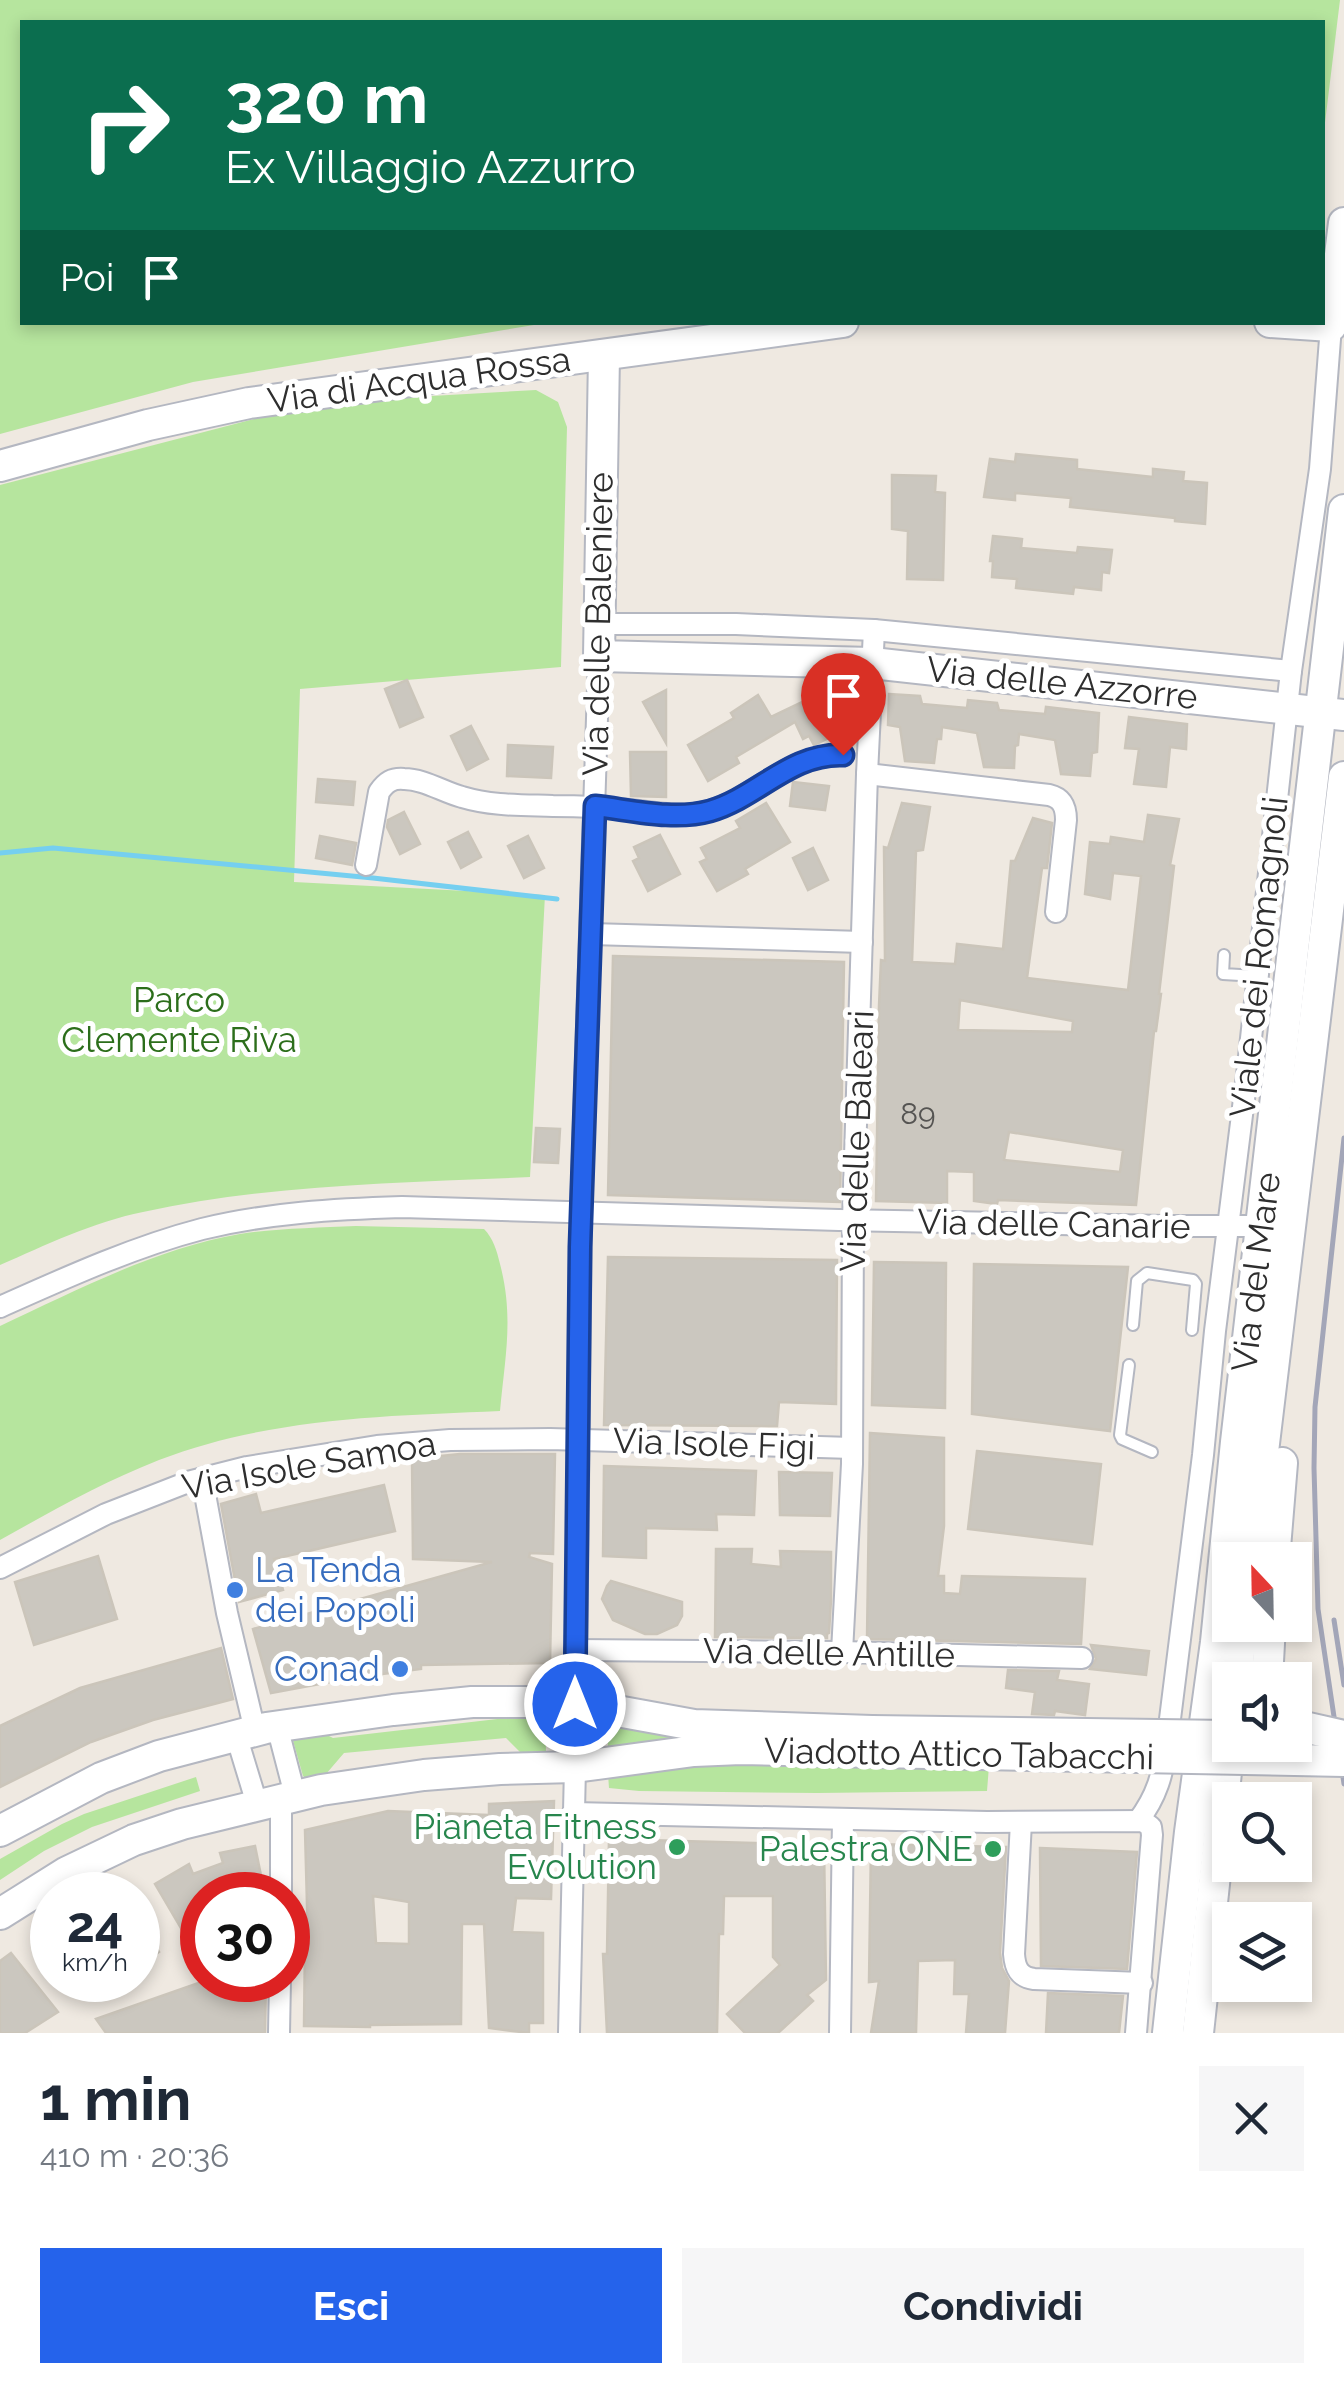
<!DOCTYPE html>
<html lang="it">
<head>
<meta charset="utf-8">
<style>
  :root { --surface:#fff; --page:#f6f6f7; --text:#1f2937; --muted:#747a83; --accent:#2563eb }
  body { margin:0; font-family:Raleway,sans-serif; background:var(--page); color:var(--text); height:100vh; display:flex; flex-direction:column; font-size:38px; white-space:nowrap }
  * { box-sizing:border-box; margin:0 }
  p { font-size:32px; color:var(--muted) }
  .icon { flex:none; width:55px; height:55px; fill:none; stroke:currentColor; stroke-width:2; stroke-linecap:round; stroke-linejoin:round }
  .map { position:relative; height:2033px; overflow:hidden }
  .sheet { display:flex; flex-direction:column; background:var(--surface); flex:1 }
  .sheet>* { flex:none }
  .hud { position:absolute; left:20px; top:20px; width:1305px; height:305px; border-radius:0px; box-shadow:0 5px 15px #0003; background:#0b6e4f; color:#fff; overflow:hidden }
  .needle { width:65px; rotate:338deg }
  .fabs { position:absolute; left:1212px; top:1542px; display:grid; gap:20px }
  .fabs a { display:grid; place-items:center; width:100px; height:100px; border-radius:0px; background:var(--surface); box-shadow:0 5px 15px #0003; font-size:50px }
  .speed { position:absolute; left:30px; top:1872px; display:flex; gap:20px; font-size:50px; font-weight:700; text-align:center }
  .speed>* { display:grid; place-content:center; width:130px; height:130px; border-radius:50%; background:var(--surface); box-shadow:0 5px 15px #0003; line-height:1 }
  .speed small { font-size:25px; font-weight:400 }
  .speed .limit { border:15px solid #d22; background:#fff; color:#111 }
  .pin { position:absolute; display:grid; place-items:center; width:85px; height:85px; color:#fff; margin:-102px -42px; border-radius:50% 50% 50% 0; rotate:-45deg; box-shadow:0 0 10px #0007 }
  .pin .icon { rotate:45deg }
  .me { position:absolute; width:110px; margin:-55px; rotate:0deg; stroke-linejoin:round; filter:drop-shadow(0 0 8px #0008) }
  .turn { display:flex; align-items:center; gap:35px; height:210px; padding:0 40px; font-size:45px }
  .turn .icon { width:130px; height:130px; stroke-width:2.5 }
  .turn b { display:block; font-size:70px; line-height:85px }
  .then { display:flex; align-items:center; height:95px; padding:0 40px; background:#0003; gap:20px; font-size:38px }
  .round { display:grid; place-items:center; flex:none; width:105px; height:105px; border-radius:0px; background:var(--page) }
  .headline { display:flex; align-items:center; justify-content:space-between; height:170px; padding:0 40px }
  h1 { font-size:60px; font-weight:700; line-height:75px }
  .cta { display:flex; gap:20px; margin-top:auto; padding:20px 40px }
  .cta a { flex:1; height:115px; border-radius:0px; background:var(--accent); color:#fff; font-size:40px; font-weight:700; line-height:115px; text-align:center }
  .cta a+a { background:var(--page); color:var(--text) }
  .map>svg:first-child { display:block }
  .green { fill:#b6e59e }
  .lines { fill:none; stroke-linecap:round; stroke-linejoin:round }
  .stream { stroke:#75cff0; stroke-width:5 }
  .building { fill:#cbc7bf; stroke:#cbc5ba; stroke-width:2.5; fill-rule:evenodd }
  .lane-casing { stroke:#b4b7c1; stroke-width:14 }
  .street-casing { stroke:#b4b7c1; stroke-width:24 }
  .secondary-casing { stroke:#b4b7c1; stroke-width:34 }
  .lane { stroke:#fff; stroke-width:10 }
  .street { stroke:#fff; stroke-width:20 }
  .secondary { stroke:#fff; stroke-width:30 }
  .rail { stroke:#a3a6b8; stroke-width:5 }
  .secondary-bridge-casing { stroke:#b4b7c1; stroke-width:34; stroke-linecap:butt }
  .secondary-bridge { stroke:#fff; stroke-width:30 }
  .route-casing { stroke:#184099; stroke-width:25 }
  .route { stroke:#2563eb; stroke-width:18 }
  .shop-dot { fill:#3f7fe0; stroke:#fff; stroke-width:4 }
  .leisure-dot { fill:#2e9e5b; stroke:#fff; stroke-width:4 }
  .labels { text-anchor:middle; stroke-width:10; stroke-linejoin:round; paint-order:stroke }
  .number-label { font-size:30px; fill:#555452 }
  .street-label { font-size:35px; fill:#2e2e2e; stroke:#fff }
  .park-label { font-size:35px; fill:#2c6e1b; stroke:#fff }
  .shop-label { font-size:35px; fill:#366cbe; stroke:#fff; text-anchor:start }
  .leisure-label { font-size:35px; fill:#27864d; stroke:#fff; text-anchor:end }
</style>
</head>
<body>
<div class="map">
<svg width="1344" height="2033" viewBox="0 0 1344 2033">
  <rect width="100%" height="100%" fill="#efe9e1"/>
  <g class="green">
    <path d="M0,0H1340L1323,139L1322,22H22V322L546,323L193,382L0,434Z"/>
    <path d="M536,390L558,402L567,427L561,667L300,689L294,882L545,895L530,1177C400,1183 270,1184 143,1212C93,1222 46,1245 0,1265V485L258,418L414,397Z"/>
    <path d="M356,1226L484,1229C493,1238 497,1251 500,1264C514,1317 505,1357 500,1411C385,1416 268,1418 159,1460C103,1482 52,1511 0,1540V1326C75,1291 157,1248 240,1234C278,1228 317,1228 356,1226Z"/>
    <path d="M512,1706L545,1708L546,1753L520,1752L506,1738L344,1753L326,1774L307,1779L303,1776L292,1737L313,1728L333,1738L506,1718Z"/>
    <path d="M607,1717L705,1734L608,1747Z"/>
    <path d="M865,1764L989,1766L987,1791L817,1793L639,1791L609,1788L608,1774C693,1763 779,1765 865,1764Z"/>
    <path d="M196,1777L200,1791L92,1827L44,1851L0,1880V1859L62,1824L84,1814Z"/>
  </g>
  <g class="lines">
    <path class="stream" d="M0,853L53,848L373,878L557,899"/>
  </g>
  <g class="building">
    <path d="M1016,454L1077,460V469L1153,477V469L1184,472L1183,481L1207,483L1205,524L1175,521V518L1070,507L1071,498L1015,493V500L984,497L990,459L1015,462Z"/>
    <path d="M892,475L936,476L935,492L945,493L943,580L907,579L908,531L892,529Z"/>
    <path d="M993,536L1022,539L1021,548L1077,553L1078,547L1112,550L1109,573L1102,572L1101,590L1074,587L1073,594L1016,588L1017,579L992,577L993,561H990Z"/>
    <path d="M407,680L423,717L400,727L385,689Z"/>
    <path d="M666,690V743L643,702Z"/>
    <path d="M819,694L839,733L814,745L809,736L803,739L795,722L736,757L739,763L708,781L688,745L734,718L731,713L758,695L771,717Z"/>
    <path d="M889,694L920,696L922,704L967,708L968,700L997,703L999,710L1045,714L1046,707L1099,713L1097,752L1092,753L1090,776L1061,774L1055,740L1019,734L1018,745L1015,746L1014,768L984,767L977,733L942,727L941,739H937L934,763L905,761L900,727L888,725Z"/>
    <path d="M1129,717L1187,724L1186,749L1170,747L1166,787L1134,784L1139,749L1125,748Z"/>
    <path d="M471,726L488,759L467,770L451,736Z"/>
    <path d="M508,745L553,747L551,778L507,776Z"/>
    <path d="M630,752H666V797L631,796Z"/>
    <path d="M318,779L355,782L353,805L316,802Z"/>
    <path d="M793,782L829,786L825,810L790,806Z"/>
    <path d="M766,803L790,842L745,869L748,874L717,891L700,862L707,859L701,848L740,828L736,821Z"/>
    <path d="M902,803L930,807L923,850L916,851L912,962L955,964L957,944L1003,949L1011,861H1015L1033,818L1052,823L1047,868H1042L1027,978L1128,990L1141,876L1113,873L1110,899L1085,894L1090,842L1110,844L1111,837L1144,842L1148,815L1179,819L1170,865L1174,866L1159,994H1161L1156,1031H1154L1136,1205L998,1200L997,1204L974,1201V1172L947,1171V1203L876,1201L879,1006L881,960L885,961L884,847L888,848ZM960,1000L1073,1021L1072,1032L958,1030ZM1009,1132L1123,1150L1120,1172L1004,1160Z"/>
    <path d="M404,812L420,844L400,854L387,827L388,820Z"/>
    <path d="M468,832L481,857L461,868L448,842Z"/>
    <path d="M660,835L680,874L648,891L633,861L639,858L634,847Z"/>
    <path d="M320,836L356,843L352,865L316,858Z"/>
    <path d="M528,836L544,868L524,878L508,846Z"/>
    <path d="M813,848L828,880L808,890L793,858Z"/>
    <path d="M613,956L844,962L840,1202L608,1195Z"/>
    <path d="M536,1128L560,1129L558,1163L534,1162Z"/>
    <path d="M608,1257L837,1260L836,1404L779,1402L777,1426L604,1425Z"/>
    <path d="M874,1262L946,1263L945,1408L872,1405Z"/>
    <path d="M974,1264L1128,1267L1110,1431L972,1414Z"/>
    <path d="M870,1433L944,1438V1526L938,1576H944V1593L960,1594L962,1576L1085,1579L1081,1644L867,1639Z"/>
    <path d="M977,1451L1101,1464L1092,1544L968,1529Z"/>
    <path d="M460,1454H555L553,1554L530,1553L529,1557L552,1564L550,1663L421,1665V1669L352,1678L271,1693L253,1629L492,1562L413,1559L412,1459Z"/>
    <path d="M604,1466L756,1471L754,1515L716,1514L717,1530L646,1528V1558L603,1556Z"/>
    <path d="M779,1472L832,1473L830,1516L780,1515Z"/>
    <path d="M384,1485L395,1531L274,1559L283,1590L239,1602L221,1504L256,1494L261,1513Z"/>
    <path d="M716,1549H752L751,1564L781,1567L780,1551L831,1552V1600L829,1633L827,1634V1638L715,1637Z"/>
    <path d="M98,1556L117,1619L34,1645L15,1582Z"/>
    <path d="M611,1581L682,1602V1616L677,1625L657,1634H645L613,1620L602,1599L607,1586Z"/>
    <path d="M1091,1645L1149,1651L1146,1675L1090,1669L1096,1659Z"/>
    <path d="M221,1648L233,1699L153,1720L91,1742L0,1787V1726L80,1688Z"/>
    <path d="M1008,1670L1059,1671L1057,1680L1089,1684L1085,1715L1055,1711L1054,1715L1032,1714L1035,1692L1006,1688Z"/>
    <path d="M554,1801L551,1899L516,1898L512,1932L543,1933V2023H529V2033L489,2028L484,1924H462L461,2024L370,2025V2027L304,2026L305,1942H308L305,1830L388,1811L489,1815V1804ZM373,1896L409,1902V1944L376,1943Z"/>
    <path d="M609,1839L824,1845L826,1980L807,1995L813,2001L778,2033H745L727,2014L780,1965L773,1957V1896H724L723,1934H719L717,2033H607L603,1954H607Z"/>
    <path d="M871,1844L1006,1847L1000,1953L1002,1968L1009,1981L1005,2033H966L969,1994H954L955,1960L918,1961L916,2033H871L879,1981L869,1982Z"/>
    <path d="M255,1846L265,1895H202V1964L155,1884L189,1864L193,1874L223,1863L220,1853Z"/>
    <path d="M1040,1848L1137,1852L1127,1969L1041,1966Z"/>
    <path d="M138,1917L159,1952L138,1967Z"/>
    <path d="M11,1953L58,2012L25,2033H0V1961Z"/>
    <path d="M207,1980H266L265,2033H106L96,2019Z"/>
    <path d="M1048,1993L1123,1996L1119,2033H1046Z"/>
  </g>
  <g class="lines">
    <g class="lane-casing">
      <g id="lane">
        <path d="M1224,955L1223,974L1257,976"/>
        <path d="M1133,1325L1137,1281L1147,1273L1193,1280L1196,1284L1192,1330"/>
        <path d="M1129,1365L1120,1435L1122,1439L1152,1452"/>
      </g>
    </g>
    <g class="street-casing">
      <g id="street">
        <path d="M598,624H736L874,630L1291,671"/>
        <path d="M867,774L1049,795C1062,798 1066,807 1066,820L1056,912"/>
        <path d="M366,865L379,792C386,782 392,778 404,779C424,779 443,792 462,797C492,806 522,805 553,806C578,806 604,807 629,810C653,812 680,818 705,812C755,800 788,753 843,755"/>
        <path d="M591,934L862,942"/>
        <path d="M0,1307C65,1278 133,1247 202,1229C268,1213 335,1209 402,1207L839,1220L1166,1226H1261"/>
        <path d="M202,1478L227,1613L255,1731"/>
        <path d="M0,1568L106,1514L188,1482L247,1467L377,1446L450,1440L550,1439L852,1448"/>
        <path d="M575,1650L842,1652L1082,1658"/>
        <path d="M842,1652L852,1464L853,1220L867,774L874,630"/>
        <path d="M277,1726L295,1795"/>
        <path d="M236,1735L257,1804"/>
        <path d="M573,1813L987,1822L1143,1821L1151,1827L1152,1835L1136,2033"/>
        <path d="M1138,1821C1157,1796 1163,1774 1167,1743L1203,1455L1215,1331L1247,1075L1291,671L1320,469L1331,326"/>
        <path d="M1021,1822L1014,1954C1015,1968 1019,1977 1034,1979L1142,1983"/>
        <path d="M281,1895V1798"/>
        <path d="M279,2033L280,1980"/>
        <path d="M569,2033L575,1767L581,1214L599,656"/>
        <path d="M840,2033L843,1819"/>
      </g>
    </g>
    <g class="secondary-casing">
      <g id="secondary">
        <path d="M1270,322L1331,326L1344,223"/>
        <path d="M604,355L599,656L872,663L1344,715"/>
        <path d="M0,466L148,425L249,403L843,322"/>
        <path d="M1250,1560L1344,777"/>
        <path d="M1274,1560L1282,1463"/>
        <path d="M1236,1680L1242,1625"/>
        <path d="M1267,1680L1270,1625"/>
        <path d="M0,1831L101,1778L159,1756L266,1728L393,1710L472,1702H543L584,1705L694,1725L872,1731"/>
        <path d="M0,1914L67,1872L134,1840L182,1824L321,1790L424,1775L500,1769L575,1767L694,1751L741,1749L874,1752"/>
        <path d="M1168,2033L1190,1832L1216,1642L1236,1442L1344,510"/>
        <path d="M1198,2033L1230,1735"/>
      </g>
    </g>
    <use href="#lane" class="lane"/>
    <use href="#street" class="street"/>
    <use href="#secondary" class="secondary"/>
    <g class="rail">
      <path d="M1344,1138L1315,1407L1314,1468L1318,1609L1344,1784"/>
      <path d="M1334,1620L1344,1685"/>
    </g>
    <g class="secondary-bridge-casing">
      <g id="secondary-bridge">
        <path d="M1295,1725L1344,1736"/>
        <path d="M872,1731L1230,1736"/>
        <path d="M874,1752L1344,1761"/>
      </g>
    </g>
    <use href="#secondary-bridge" class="secondary-bridge"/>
  </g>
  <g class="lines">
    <g class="route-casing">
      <path id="route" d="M575,1704L580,1247L595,806C631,810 674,821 710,811C758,797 790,753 843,755"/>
    </g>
    <use href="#route" class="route"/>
  </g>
  <g class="shop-dot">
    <circle cx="235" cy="1590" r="10"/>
    <circle cx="400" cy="1669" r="10"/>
  </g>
  <g class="leisure-dot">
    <circle cx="677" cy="1847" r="10"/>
    <circle cx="993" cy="1849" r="10"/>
  </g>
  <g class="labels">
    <g class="number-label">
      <text x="918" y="1124">89</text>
    </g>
    <g class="street-label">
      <text transform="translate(419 380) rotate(-8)" y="12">Via di Acqua Rossa</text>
      <text transform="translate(598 624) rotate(-89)" y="12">Via delle Baleniere</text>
      <text transform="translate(1062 683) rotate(6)" y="12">Via delle Azzorre</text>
      <text transform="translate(1259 957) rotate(-84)" y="12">Viale dei Romagnoli</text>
      <text transform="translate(857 1141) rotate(-88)" y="12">Via delle Baleari</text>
      <text transform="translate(1054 1224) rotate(1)" y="12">Via delle Canarie</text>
      <text transform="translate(1256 1272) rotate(-83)" y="12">Via del Mare</text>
      <text transform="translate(714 1444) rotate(2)" y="12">Via Isole Figi</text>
      <text transform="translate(309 1465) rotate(-10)" y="12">Via Isole Samoa</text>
      <text transform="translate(829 1653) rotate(1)" y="12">Via delle Antille</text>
      <text transform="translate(959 1754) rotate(1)" y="12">Viadotto Attico Tabacchi</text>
    </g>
    <g class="park-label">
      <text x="179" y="1012">Parco<tspan x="179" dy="40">Clemente Riva</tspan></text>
    </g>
    <g class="shop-label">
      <text x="255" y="1582">La Tenda<tspan x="255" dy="40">dei Popoli</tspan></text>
      <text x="380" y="1681" text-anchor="end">Conad</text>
    </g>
    <g class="leisure-label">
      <text x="657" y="1839">Pianeta Fitness<tspan x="657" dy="40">Evolution</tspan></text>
      <text x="973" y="1861">Palestra ONE</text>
    </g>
  </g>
</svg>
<div class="fabs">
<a><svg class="needle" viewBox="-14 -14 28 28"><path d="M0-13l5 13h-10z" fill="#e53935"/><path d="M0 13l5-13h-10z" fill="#747a83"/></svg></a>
<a><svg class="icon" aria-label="sound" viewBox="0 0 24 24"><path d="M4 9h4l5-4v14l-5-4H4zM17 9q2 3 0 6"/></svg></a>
<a><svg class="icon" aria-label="search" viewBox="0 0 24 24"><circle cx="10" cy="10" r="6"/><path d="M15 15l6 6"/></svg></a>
<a><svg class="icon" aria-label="layers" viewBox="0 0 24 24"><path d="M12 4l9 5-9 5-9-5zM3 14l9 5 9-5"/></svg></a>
</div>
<div class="speed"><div>24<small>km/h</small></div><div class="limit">30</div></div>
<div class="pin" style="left:843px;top:755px;background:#d93025"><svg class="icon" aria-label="arrive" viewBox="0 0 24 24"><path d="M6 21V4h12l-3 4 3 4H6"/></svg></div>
<svg class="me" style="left:575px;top:1704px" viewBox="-20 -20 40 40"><circle r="17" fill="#2563eb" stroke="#fff" stroke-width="3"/><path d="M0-11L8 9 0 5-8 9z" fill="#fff"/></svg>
<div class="hud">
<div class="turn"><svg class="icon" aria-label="right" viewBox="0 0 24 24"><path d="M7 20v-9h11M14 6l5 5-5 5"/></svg><div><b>320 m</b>Ex Villaggio Azzurro</div></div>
<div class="then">Poi<svg class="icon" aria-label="arrive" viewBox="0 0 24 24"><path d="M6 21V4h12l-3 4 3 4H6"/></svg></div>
</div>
</div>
<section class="sheet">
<div class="headline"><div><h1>1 min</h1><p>410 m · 20:36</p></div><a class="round"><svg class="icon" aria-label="close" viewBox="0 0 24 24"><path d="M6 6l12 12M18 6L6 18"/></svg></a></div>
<div class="cta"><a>Esci</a><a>Condividi</a></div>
</section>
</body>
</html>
